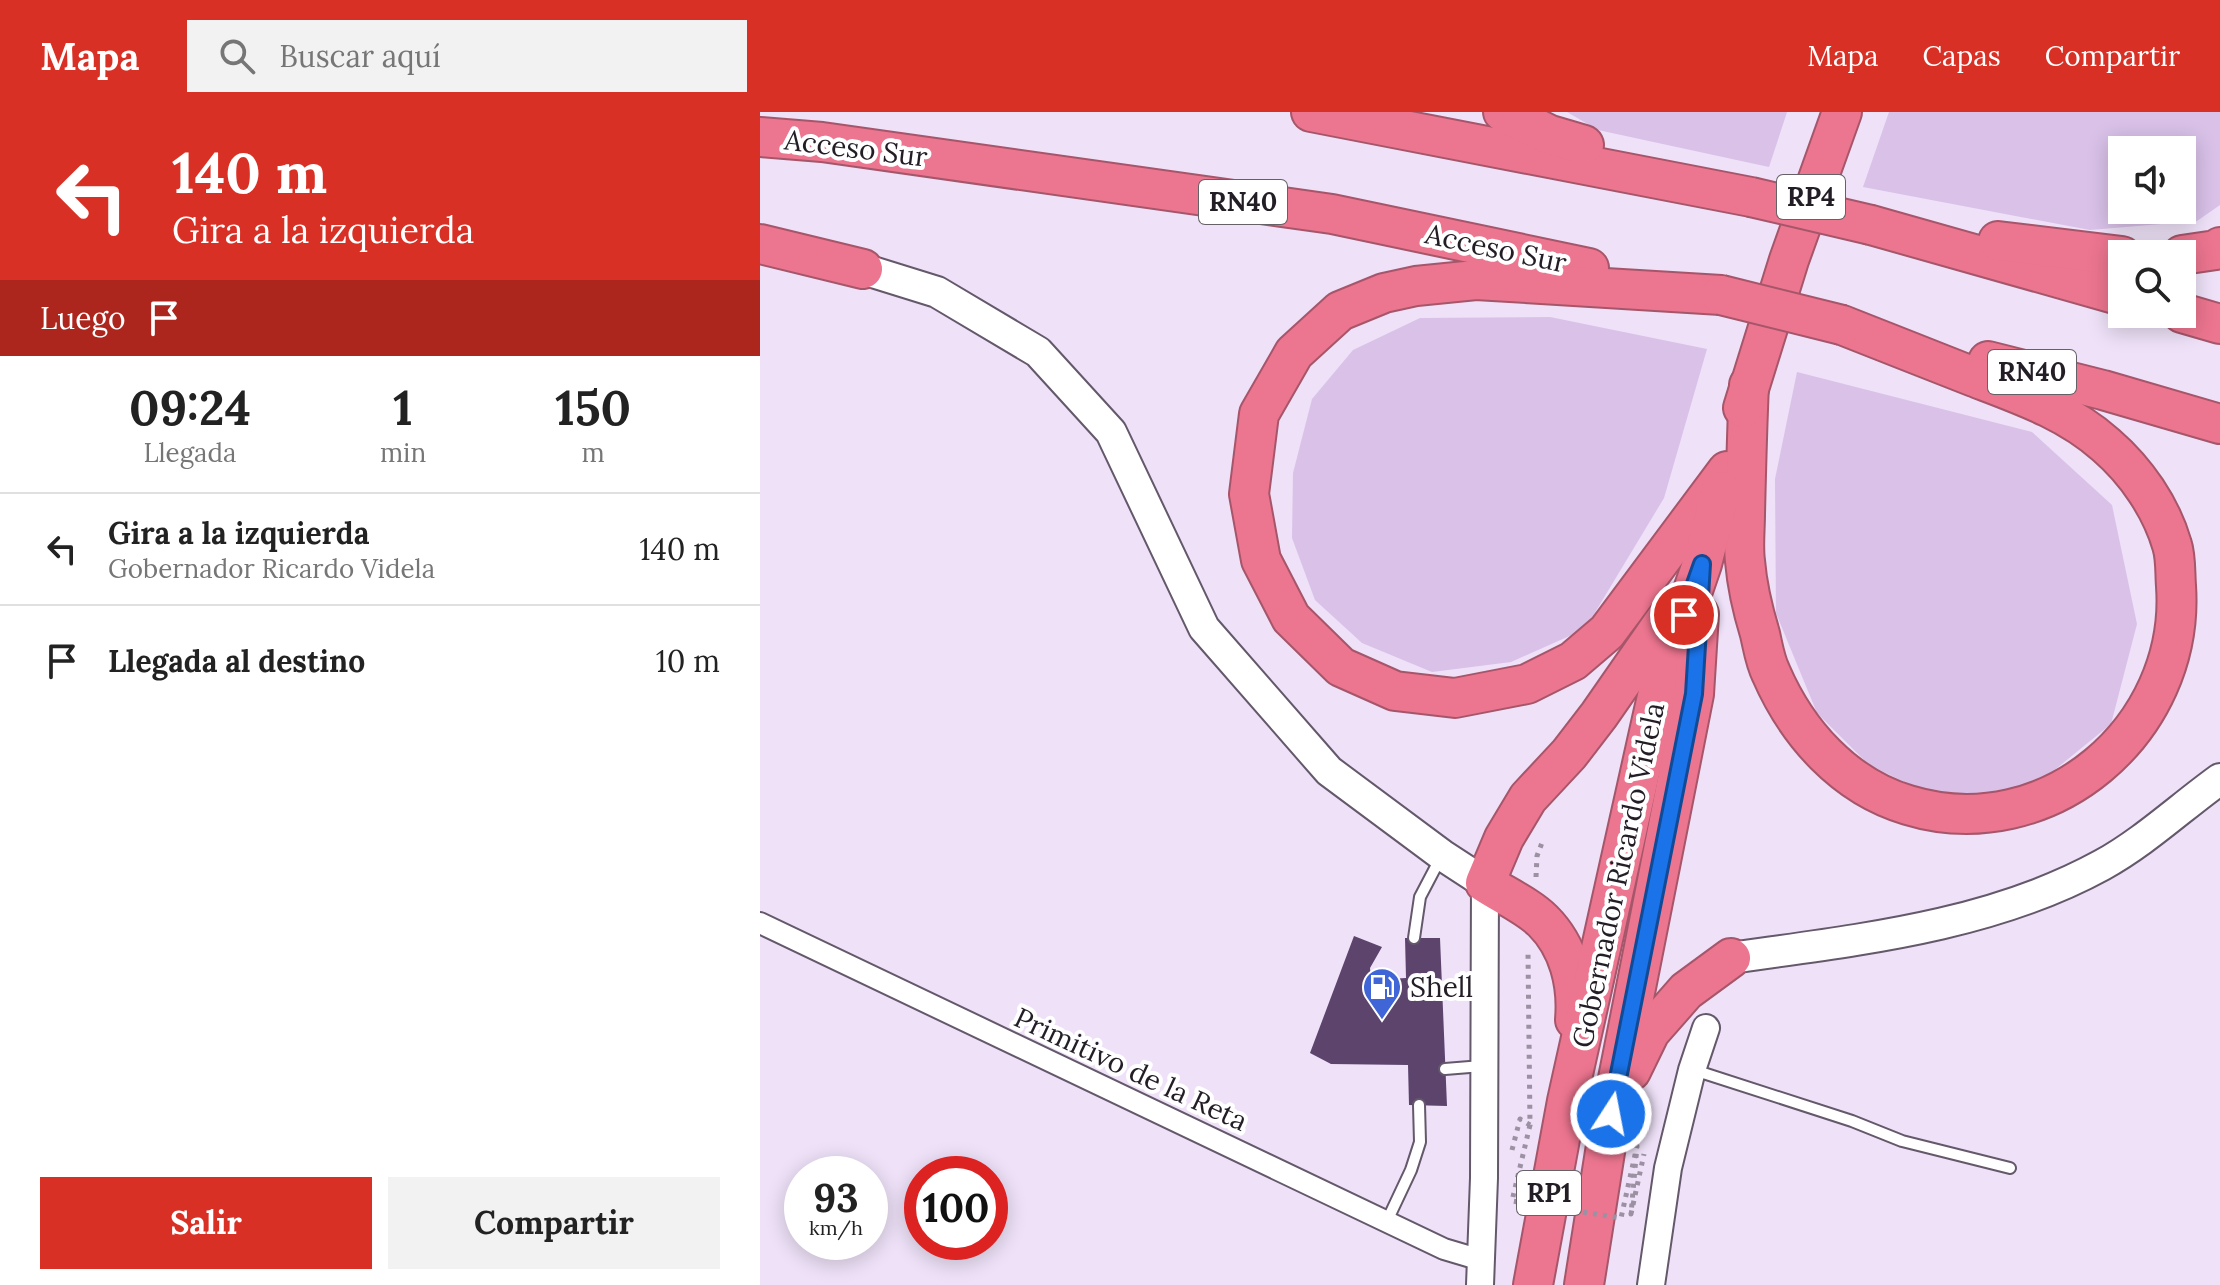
<!DOCTYPE html>
<html lang="es">
<head>
<meta charset="utf-8">
<style>
  :root { --surface:#fff; --page:#f2f2f2; --text:#222; --muted:#767676; --line:#e0e0e0; --accent:#d93025 }
  body { margin:0; font-family:Lora,serif; background:var(--page); color:var(--text); height:100vh; display:flex; flex-direction:column; font-size:30px; white-space:nowrap }
  * { box-sizing:border-box; margin:0 }
  p { font-size:26px; color:var(--muted) }
  .icon { flex:none; width:44px; height:44px; fill:none; stroke:currentColor; stroke-width:2; stroke-linecap:round; stroke-linejoin:round }
  .map { position:relative; flex:1; overflow:hidden }
  .drawer { display:flex; flex-direction:column; background:var(--surface); width:760px }
  .drawer>* { flex:none }
  .guide { background:#d93025; color:#fff; overflow:hidden }
  .buttons { position:absolute; left:1348px; top:24px; display:grid; gap:16px }
  .buttons a { display:grid; place-items:center; width:88px; height:88px; border-radius:0px; background:var(--surface); box-shadow:0 4px 20px #0003; font-size:40px }
  .speed { position:absolute; left:24px; top:1044px; display:flex; gap:16px; font-size:40px; font-weight:700; text-align:center }
  .speed>* { display:grid; place-content:center; width:104px; height:104px; border-radius:50%; background:var(--surface); box-shadow:0 4px 20px #0003; line-height:1 }
  .speed small { font-size:20px; font-weight:400 }
  .speed .limit { border:12px solid #d22; background:#fff; color:#111 }
  .pin { position:absolute; display:grid; place-items:center; width:68px; height:68px; color:#fff; margin:-34px; border:4px solid #fff; border-radius:50%; box-shadow:0 2px 8px #0007 }
  .me { position:absolute; width:88px; margin:-44px; rotate:11deg; stroke-linejoin:round; filter:drop-shadow(0 0 6px #0008) }
  .turn { display:flex; align-items:center; gap:28px; height:168px; padding:0 40px; font-size:36px }
  .turn .icon { width:104px; height:104px; stroke-width:2.5 }
  .turn b { display:block; font-size:56px; line-height:68px }
  .then { display:flex; align-items:center; height:76px; padding:0 40px; background:#0003; gap:16px; font-size:30px }
  .eta { display:flex; justify-content:space-evenly; align-items:center; height:136px; text-align:center }
  .eta b { font-size:48px; font-weight:700; line-height:56px }
  .action { display:flex; gap:16px; margin-top:auto; padding:16px 40px }
  .action a { flex:1; height:92px; border-radius:0px; background:var(--accent); color:#fff; font-size:32px; font-weight:700; line-height:92px; text-align:center }
  .action a+a { background:var(--page); color:var(--text) }
  ul { padding:0; list-style:none }
  li { display:flex; align-items:center; gap:24px; height:112px; padding:0 40px; border-top:2px solid var(--line) }
  li div { flex:1 }
  li b { display:block; font-size:30px }
  li em { font-style:normal }
  header { display:flex; align-items:center; gap:48px; box-sizing:border-box; height:112px; padding:0 40px; background:var(--accent); color:#fff }
  header strong { font-size:38px }
  nav { display:flex; gap:44px; margin-inline-start:auto; font-size:28px }
  .search { width:560px; height:72px; background:var(--page); display:flex; align-items:center; gap:20px; box-sizing:border-box; padding:0 28px; border-radius:0px; color:var(--muted); font-size:30px }
  main { display:flex; flex:1; min-height:0 }
  .map>svg:first-child { display:block }
  .green { fill:#d9c1e8; fill-rule:evenodd }
  .building { fill:#5d446d }
  .lines { fill:none; stroke-linecap:round; stroke-linejoin:round }
  .service-casing { stroke:#64586b; stroke-width:14 }
  .minor-casing { stroke:#64586b; stroke-width:24 }
  .tertiary-casing { stroke:#64586b; stroke-width:30 }
  .secondary-casing { stroke:#64586b; stroke-width:34 }
  .motorway-casing { stroke:#a6566a; stroke-width:42 }
  .path { stroke:#9c91a3; stroke-width:5; stroke-dasharray:4 6; stroke-linecap:butt }
  .service { stroke:#fff; stroke-width:10 }
  .minor { stroke:#fff; stroke-width:20 }
  .tertiary { stroke:#fff; stroke-width:26 }
  .secondary { stroke:#fff; stroke-width:30 }
  .motorway { stroke:#ec758f; stroke-width:38 }
  .motorway-bridge-casing { stroke:#a6566a; stroke-width:42; stroke-linecap:butt }
  .path-bridge { stroke:#9c91a3; stroke-width:5; stroke-dasharray:4 6; stroke-linecap:butt }
  .motorway-bridge { stroke:#ec758f; stroke-width:38 }
  .route-casing { stroke:#114b97; stroke-width:20 }
  .route { stroke:#1a73e8; stroke-width:14 }
  .labels { text-anchor:middle; stroke-width:8; stroke-linejoin:round; paint-order:stroke }
  .shield { fill:#fff; stroke:#656167; stroke-width:2 }
  .shield-label { font-size:26px; font-weight:bold; fill:#231d26 }
  .street-label { font-size:28px; fill:#231d26; stroke:#fff }
  .poi-label { font-size:28px; fill:#231d26; stroke:#fff; text-anchor:start }
</style>
</head>
<body>
<header>
<strong>Mapa</strong>
<div class="search"><svg class="icon" aria-label="search" viewBox="0 0 24 24"><circle cx="10" cy="10" r="6"/><path d="M15 15l6 6"/></svg>Buscar aquí</div>
<nav><a>Mapa</a><a>Capas</a><a>Compartir</a></nav>
</header>
<main>
<section class="drawer">
<div class="guide">
<div class="turn"><svg class="icon" aria-label="left" viewBox="0 0 24 24"><path d="M17 20v-9H6M10 6l-5 5 5 5"/></svg><div><b>140 m</b>Gira a la izquierda</div></div>
<div class="then">Luego<svg class="icon" aria-label="arrive" viewBox="0 0 24 24"><path d="M6 21V4h12l-3 4 3 4H6"/></svg></div>
</div>
<div class="eta">
<div><b>09:24</b><p>Llegada</p></div>
<div><b>1</b><p>min</p></div>
<div><b>150</b><p>m</p></div>
</div>
<ul>
<li><svg class="icon" aria-label="left" viewBox="0 0 24 24"><path d="M17 20v-9H6M10 6l-5 5 5 5"/></svg><div><b>Gira a la izquierda</b><p>Gobernador Ricardo Videla</p></div><em>140 m</em></li>
<li><svg class="icon" aria-label="arrive" viewBox="0 0 24 24"><path d="M6 21V4h12l-3 4 3 4H6"/></svg><div><b>Llegada al destino</b></div><em>10 m</em></li>
</ul>
<div class="action"><a>Salir</a><a>Compartir</a></div>
</section>
<div class="map">
<svg width="1460" height="1173" viewBox="0 0 1460 1173">
  <rect width="100%" height="100%" fill="#eee1f8"/>
  <g class="green">
    <path d="M807,0H1027L1009,55L838,18Z"/>
    <path d="M1129,0H1460V93L1437,109L1330,118L1103,75ZM1422,38V98H1362V38Z"/>
    <path d="M790,205L947,237L904,386L825,517L751,550L672,560L602,531L555,488L532,426L533,361L552,287L593,238L660,206Z"/>
    <path d="M1037,260L1272,320L1352,393L1377,512L1351,612L1281,669L1218,684L1159,677L1109,653L1057,601L1016,501L1015,367Z"/>
  </g>
  <path class="building" d="M594,824L622,835L610,856L611,868L646,866L645,826H680L687,994L649,993L648,953L571,952L550,941Z"/>
  <g class="lines">
    <g class="service-casing">
      <g id="service">
        <path d="M654,826L660,785L681,745"/>
        <path d="M682,877L723,876"/>
        <path d="M685,957L722,954"/>
        <path d="M934,958L1092,1009L1142,1029L1250,1056"/>
        <path d="M627,1109L651,1058L660,1030L659,993"/>
      </g>
    </g>
    <g class="minor-casing">
      <path id="minor" d="M0,811L684,1137L721,1148"/>
    </g>
    <g class="tertiary-casing">
      <g id="tertiary">
        <path d="M720,1173L724,1066L725,771"/>
        <path d="M891,1173L908,1056L932,958L946,916"/>
      </g>
    </g>
    <g class="secondary-casing">
      <g id="secondary">
        <path d="M103,157L177,180L278,240L351,320L444,516L569,659L682,743L725,771"/>
        <path d="M971,846C1096,828 1229,815 1342,753C1384,730 1421,695 1460,667"/>
      </g>
    </g>
    <g class="motorway-casing">
      <g id="motorway">
        <path d="M551,0L991,85"/>
        <path d="M743,0L790,23L824,33"/>
        <path d="M0,25L62,30L572,102L829,156"/>
        <path d="M1111,113L1362,184"/>
        <path d="M1238,129L1362,144"/>
        <path d="M0,132L103,157"/>
        <path d="M1422,143L1456,138L1460,135"/>
        <path d="M961,183L716,168L656,174L624,181L580,199L534,241L499,302L489,382L501,448L531,506L581,555L635,579L695,586L767,572L813,549L847,520L967,359"/>
        <path d="M1422,201L1460,212"/>
        <path d="M1228,249L1343,278L1460,312"/>
        <path d="M989,273C987,316 986,359 985,402C985,417 983,434 985,449C987,473 993,499 1000,522C1003,535 1005,549 1011,561C1037,621 1084,674 1148,693C1288,736 1426,617 1416,474C1415,461 1416,445 1412,433C1401,395 1376,359 1346,333C1308,299 1261,283 1214,265C1170,248 1126,230 1082,213"/>
        <path d="M983,296L1029,148L1082,0"/>
        <path d="M815,908C818,872 809,835 783,809C768,794 743,783 725,771L744,726L768,686L809,642L839,603L912,498"/>
        <path d="M871,959L890,920L926,879L971,846"/>
        <path d="M773,1173L807,989L898,580L942,452L961,379"/>
        <path d="M824,1173L851,1002L934,582L939,502"/>
      </g>
    </g>
    <g class="path">
      <path d="M776,765L777,744L783,728"/>
      <path d="M752,1038L760,1007L770,1013L768,842"/>
    </g>
    <use href="#service" class="service"/>
    <use href="#minor" class="minor"/>
    <use href="#tertiary" class="tertiary"/>
    <use href="#secondary" class="secondary"/>
    <use href="#motorway" class="motorway"/>
    <g class="motorway-bridge-casing">
      <g id="motorway-bridge">
        <path d="M991,85L1111,113"/>
        <path d="M961,183L1082,213"/>
      </g>
    </g>
    <path class="path-bridge" d="M770,1013L752,1089L861,1106L877,1034L871,1102L884,1042"/>
    <use href="#motorway-bridge" class="motorway-bridge"/>
  </g>
  <g class="lines">
    <g class="route-casing">
      <path id="route" d="M851,1002L934,582L942,452L924,503"/>
    </g>
    <use href="#route" class="route"/>
  </g>
  <defs>
    <g id="fuel-pin" transform="scale(2)"><path d="M0 17L-7.5 6A9.5 9.5 0 1 1 7.5 6Z" fill="#3f65d7" stroke="#fff"/><path d="M-5.5-6h7V0h2V4h1.3V-2.5L3-4.5l.8-.8L6-3V5H2.5V1h-1V6h-7ZM-4.2-4.7v3.2H.2V-4.7Z" fill="#fff"/></g>
  </defs>
  <g fill-rule="evenodd">
    <use href="#fuel-pin" x="622" y="875"/>
  </g>
  <g class="labels">
    <g class="shield">
      <rect x="1017" y="63" width="68" height="44" rx="6"/>
      <rect x="439" y="68" width="88" height="44" rx="6"/>
      <rect x="1228" y="238" width="88" height="44" rx="6"/>
      <rect x="757" y="1059" width="64" height="44" rx="6"/>
    </g>
    <g class="shield-label">
      <text x="1051" y="94">RP4</text>
      <text x="483" y="99">RN40</text>
      <text x="1272" y="269">RN40</text>
      <text x="789" y="1090">RP1</text>
    </g>
    <g class="street-label">
      <text transform="translate(96 36) rotate(7)" y="10">Acceso Sur</text>
      <text transform="translate(736 136) rotate(12)" y="10">Acceso Sur</text>
      <text transform="translate(858 763) rotate(-78)" y="10">Gobernador Ricardo Videla</text>
      <text transform="translate(371 957) rotate(25)" y="10">Primitivo de la Reta</text>
    </g>
    <g class="poi-label">
      <text x="650" y="885">Shell</text>
    </g>
  </g>
</svg>
<div class="buttons">
<a><svg class="icon" aria-label="sound" viewBox="0 0 24 24"><path d="M4 9h4l5-4v14l-5-4H4zM17 9q2 3 0 6"/></svg></a>
<a><svg class="icon" aria-label="search" viewBox="0 0 24 24"><circle cx="10" cy="10" r="6"/><path d="M15 15l6 6"/></svg></a>
</div>
<div class="speed"><div>93<small>km/h</small></div><div class="limit">100</div></div>
<div class="pin" style="left:924px;top:503px;background:#d93025"><svg class="icon" aria-label="arrive" viewBox="0 0 24 24"><path d="M6 21V4h12l-3 4 3 4H6"/></svg></div>
<svg class="me" style="left:851px;top:1002px" viewBox="-20 -20 40 40"><circle r="17" fill="#1a73e8" stroke="#fff" stroke-width="3"/><path d="M0-11L8 9 0 5-8 9z" fill="#fff"/></svg>
</div>
</main>
</body>
</html>
